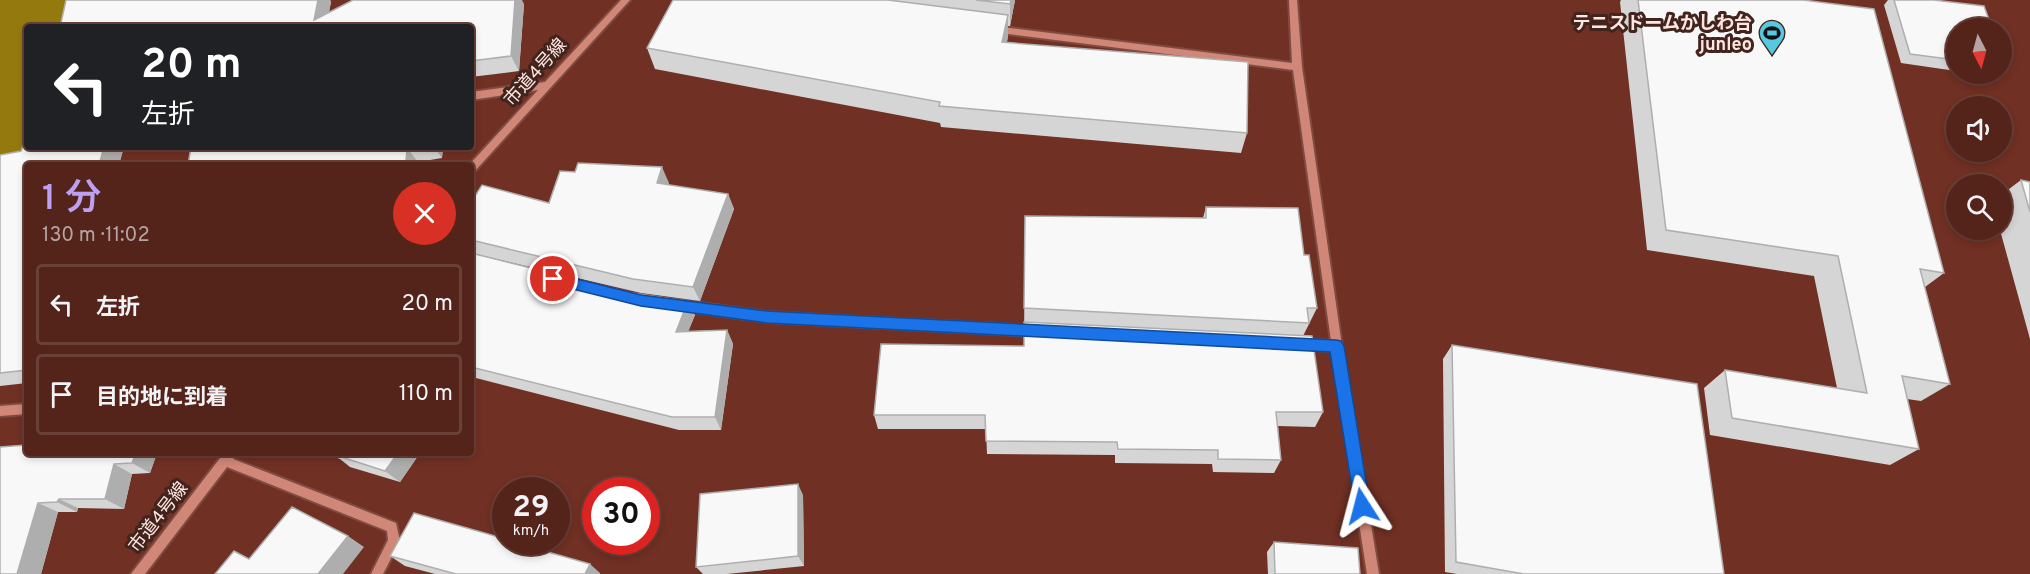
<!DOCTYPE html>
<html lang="ja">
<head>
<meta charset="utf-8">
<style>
  :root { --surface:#54241a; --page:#5d3027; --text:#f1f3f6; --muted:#b5a4a2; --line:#6a4139; --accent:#bca0f2 }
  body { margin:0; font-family:Overpass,"Noto Sans JP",sans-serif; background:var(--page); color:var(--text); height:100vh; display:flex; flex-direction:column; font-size:22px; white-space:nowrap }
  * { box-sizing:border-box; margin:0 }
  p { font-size:20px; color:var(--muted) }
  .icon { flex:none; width:33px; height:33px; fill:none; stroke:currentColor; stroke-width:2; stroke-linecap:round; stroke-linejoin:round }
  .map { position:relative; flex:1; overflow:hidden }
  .panel { position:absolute; left:24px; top:162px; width:450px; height:294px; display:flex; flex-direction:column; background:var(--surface); border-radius:6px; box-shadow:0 3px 9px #0003,0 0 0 2px var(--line) }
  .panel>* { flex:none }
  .hud { position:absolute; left:24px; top:24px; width:450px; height:126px; border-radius:6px; box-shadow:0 3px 9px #0003,0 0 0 2px var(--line); background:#202124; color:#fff; overflow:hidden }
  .needle { width:39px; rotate:174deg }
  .tools { position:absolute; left:1946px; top:18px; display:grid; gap:12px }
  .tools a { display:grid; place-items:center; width:66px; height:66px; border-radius:50%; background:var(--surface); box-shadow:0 3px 9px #0003,0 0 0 2px var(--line); font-size:30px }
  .speed { position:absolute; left:492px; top:477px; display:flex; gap:12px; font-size:30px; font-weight:700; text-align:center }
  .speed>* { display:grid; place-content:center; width:78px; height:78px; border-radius:50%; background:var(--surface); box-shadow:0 3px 9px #0003,0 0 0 2px var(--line); line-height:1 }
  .speed small { font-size:15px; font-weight:400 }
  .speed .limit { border:9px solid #d22; background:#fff; color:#111 }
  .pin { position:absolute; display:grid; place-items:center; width:51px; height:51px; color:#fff; margin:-26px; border:3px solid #fff; border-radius:50%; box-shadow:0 2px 6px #0007 }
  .me { position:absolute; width:66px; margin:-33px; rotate:351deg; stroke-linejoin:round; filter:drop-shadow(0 0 4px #0008) }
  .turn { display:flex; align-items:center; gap:21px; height:126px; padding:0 18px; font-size:27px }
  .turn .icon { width:78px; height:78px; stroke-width:2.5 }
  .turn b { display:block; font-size:42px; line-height:51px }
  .round { display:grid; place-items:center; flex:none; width:63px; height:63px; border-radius:32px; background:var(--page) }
  .headline { display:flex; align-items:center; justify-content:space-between; height:102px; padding:0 18px }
  h1 { font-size:36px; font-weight:600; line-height:45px; color:var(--accent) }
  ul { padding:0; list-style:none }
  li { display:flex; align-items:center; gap:18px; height:81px; margin:0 12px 9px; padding:0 6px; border:3px solid var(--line); border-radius:6px }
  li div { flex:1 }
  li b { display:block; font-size:22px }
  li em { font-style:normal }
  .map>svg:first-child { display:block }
  .forest { fill:#947a0e }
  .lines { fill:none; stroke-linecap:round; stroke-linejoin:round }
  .minor-casing { stroke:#7f4b40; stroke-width:4 }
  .minor { fill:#d08777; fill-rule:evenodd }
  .wall { fill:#d5d5d5 }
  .shaded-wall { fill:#aeaeae }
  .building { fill:#f8f8f8; stroke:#aeaeae; stroke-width:1.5 }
  .route { fill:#1a73e8; stroke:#114b97; stroke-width:1.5 }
  .labels { text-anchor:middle; stroke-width:6; stroke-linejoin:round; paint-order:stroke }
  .poi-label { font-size:18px; font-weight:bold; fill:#ffe6e0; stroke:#41241d; text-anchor:end }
  .street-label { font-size:18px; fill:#ffe6e0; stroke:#41241d }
</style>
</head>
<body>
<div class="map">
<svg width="2030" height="574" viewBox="0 0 2030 574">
  <rect width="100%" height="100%" fill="#703023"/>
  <path class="forest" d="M0,0H68L62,27H27V147H33L0,164Z"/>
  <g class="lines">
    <g class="minor-casing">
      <g id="minor">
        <path d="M621,0H630L474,172L471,173V165H469L538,90L471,100V92L545,82Z"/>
        <path d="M1289,0H1297L1302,67L1342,346L1379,574H1367L1332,351L1301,349L1297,347L1296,344L1297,341L1301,339L1331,341L1293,70L993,32L988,29L993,26L1292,63Z"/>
        <path d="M678,300L767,312L1037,326L1041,328L1042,331L1041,334L1037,336L767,322L678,310L674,308L673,305L674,302Z"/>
        <path d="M27,404V414L0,416V406Z"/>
        <path d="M224,453H237L233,459L396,523L400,541L383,574H371L388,540L387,531L227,467L145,574H131Z"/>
      </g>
    </g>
    <use href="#minor" class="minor"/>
  </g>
  <g class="wall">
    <path d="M66,0H330L331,2L329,12L524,4L519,71L471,77V27Z"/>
    <path d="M673,0H1015L1010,26H1008V36L1007,42L1247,133L1241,153L941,127L940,123L655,69L647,48Z"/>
    <path d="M1621,0H1803L1944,273L1925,287L1950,384L1921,401L1907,399L1919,449L1890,465L1710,435L1704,388L1725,370L1837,388L1814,276L1647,250L1620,2Z"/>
    <path d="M1888,0H1934L1956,28V71L1901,63L1884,5Z"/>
    <path d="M1977,74H1997L1995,76Z"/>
    <path d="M27,147H124L119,164L149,161L153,165H27V383L0,386V155L21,151Z"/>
    <path d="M191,147H443L442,158L418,162L417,165H188Z"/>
    <path d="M2021,180L2030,182V339L2000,230H2001V195Z"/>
    <path d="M669,183L668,185L728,194L734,209L700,301L641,293L471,253V202L549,203Z"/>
    <path d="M1206,207L1304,255L1317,308L1303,336L1323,412L1315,427L1278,426L1281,460L1274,473L1213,472L1212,464L1115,463V455L987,454L986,429H878L874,415L1024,346L1025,216L1203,218Z"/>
    <path d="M471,253L695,315L688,331L727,330L733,344L721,430H679L472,377L471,379Z"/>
    <path d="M1452,345L1724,574H1457L1445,572L1443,359Z"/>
    <path d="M0,447L157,453L150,473L132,474L124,509L78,508L77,512H58L41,574Z"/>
    <path d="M324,453H420L400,482L350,467L340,459Z"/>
    <path d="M803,495L804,566L727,574H703L696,567Z"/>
    <path d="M1274,542L1360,574H1268L1267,552Z"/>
    <path d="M390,556L600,573L435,574L405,566Z"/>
  </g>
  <g class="shaded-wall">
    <path d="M318,0H330L331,2L326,27L314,20Z"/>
    <path d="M515,0H522L524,4L519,71L511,56Z"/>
    <path d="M1011,0H1015L1010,26V4Z"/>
    <path d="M1008,15V36L1002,63V42Z"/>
    <path d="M104,147H124L119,165H99Z"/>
    <path d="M434,147H443L442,158Z"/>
    <path d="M407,148L418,162L417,165H410L406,161Z"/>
    <path d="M662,167L669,183L665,199L657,183Z"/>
    <path d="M728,194L734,209L700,301L693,287Z"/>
    <path d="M688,301L695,315L683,345L676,332Z"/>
    <path d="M727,330L733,344L721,430L715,417Z"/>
    <path d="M136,453H157L150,473L132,463Z"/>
    <path d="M398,453H420L400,482L385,471Z"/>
    <path d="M114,464L132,474L124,509L105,499Z"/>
    <path d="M798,484L803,495L804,566L798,556Z"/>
    <path d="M59,499L78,508L77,512L57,502Z"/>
    <path d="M38,503L58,512L41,574H17Z"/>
    <path d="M348,536L364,547L343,574H318Z"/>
    <path d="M590,564L600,573V574H585Z"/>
  </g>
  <g class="building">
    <path d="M66,0H318L314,20L353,0H515L511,56L471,61V27H60Z"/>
    <path d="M673,0H888L1008,15L1002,42L1248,62L1247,133L939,106L940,102L647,48Z"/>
    <path d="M976,0H1011L1010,4Z"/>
    <path d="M1638,0H1803L1874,9L1944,273L1920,269L1950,384L1902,376L1919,449L1732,418L1725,370L1867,393L1838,256L1666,230Z"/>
    <path d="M1894,0H1934L1984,6L1992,28H1956V60L1910,54Z"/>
    <path d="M2001,53L2006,66L2001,65Z"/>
    <path d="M27,135V147H104L99,165H27V370L0,373V155L21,151Z"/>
    <path d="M191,147H415L407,148L406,161L374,165H188Z"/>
    <path d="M149,161L148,165H113Z"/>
    <path d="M578,163L662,167L657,183L728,194L693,287L633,279L471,240V202L482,185L549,203L560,171L575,172Z"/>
    <path d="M2021,180L2030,182V212Z"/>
    <path d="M1206,207L1298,208L1304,255H1309L1317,308H1307L1309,323L1024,308L1025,216L1206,218Z"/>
    <path d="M471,253L632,293L688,301L676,332L727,330L715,417H672L471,367Z"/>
    <path d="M1024,322L1312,336L1323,412H1276L1281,460L1218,459V450L1118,449L1117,442L986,441L985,415H874L881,344L1024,346Z"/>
    <path d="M1452,345L1697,384L1724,574H1524L1456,562Z"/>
    <path d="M27,443V453H136L132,463L114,464L105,499H59L57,502L38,503L17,574H0V447L26,445Z"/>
    <path d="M337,453H398L385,471L335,455Z"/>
    <path d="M798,484V556L696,567L700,494Z"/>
    <path d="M292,507L348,536L318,574H215L234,551L249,559Z"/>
    <path d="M414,513L506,539V542H513L590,564L585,574H456L390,556Z"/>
    <path d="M1274,542L1358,548L1360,574H1275Z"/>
  </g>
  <path class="route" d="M553,273L641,295L767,311L1336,340L1341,341L1344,346L1370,506L1368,511L1362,513L1357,511L1355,506L1330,352L767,323L641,306L549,283L547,279L549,275Z"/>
  <defs>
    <g id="stadium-pin" transform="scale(1.35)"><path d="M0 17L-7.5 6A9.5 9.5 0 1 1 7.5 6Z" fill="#56c9e1" stroke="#41241d"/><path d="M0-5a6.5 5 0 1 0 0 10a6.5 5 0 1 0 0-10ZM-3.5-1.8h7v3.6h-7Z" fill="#111"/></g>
  </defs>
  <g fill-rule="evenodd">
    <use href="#stadium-pin" x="1772" y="33"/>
  </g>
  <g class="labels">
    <g class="poi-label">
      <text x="1752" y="29">テニスドームかしわ台<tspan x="1752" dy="21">junleo</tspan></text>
    </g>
    <g class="street-label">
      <text transform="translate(535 72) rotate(-48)" y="6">市道4号線</text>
      <text transform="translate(158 517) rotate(-52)" y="6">市道4号線</text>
    </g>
  </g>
</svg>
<div class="tools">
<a><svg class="needle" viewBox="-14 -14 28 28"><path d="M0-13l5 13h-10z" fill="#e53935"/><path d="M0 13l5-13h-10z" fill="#b5a4a2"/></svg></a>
<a><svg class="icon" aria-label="sound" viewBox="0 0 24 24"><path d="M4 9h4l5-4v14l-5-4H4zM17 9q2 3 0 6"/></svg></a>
<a><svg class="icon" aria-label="search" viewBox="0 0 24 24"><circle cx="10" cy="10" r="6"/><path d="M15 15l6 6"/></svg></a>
</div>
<div class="speed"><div>29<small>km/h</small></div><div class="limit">30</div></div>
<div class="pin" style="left:553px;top:279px;background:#d93025"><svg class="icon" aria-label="arrive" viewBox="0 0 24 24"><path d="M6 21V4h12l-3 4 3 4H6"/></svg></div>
<svg class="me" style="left:1362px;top:506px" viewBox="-20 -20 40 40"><path d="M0-17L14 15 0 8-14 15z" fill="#1a73e8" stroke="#fff" stroke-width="4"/></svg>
<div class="hud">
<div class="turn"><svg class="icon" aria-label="left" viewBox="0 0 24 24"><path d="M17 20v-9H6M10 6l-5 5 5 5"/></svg><div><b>20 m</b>左折</div></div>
</div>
<section class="panel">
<div class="headline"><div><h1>1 分</h1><p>130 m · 11:02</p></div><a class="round" style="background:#d93025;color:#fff"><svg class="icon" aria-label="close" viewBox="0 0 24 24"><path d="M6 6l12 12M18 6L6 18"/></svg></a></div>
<ul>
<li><svg class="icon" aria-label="left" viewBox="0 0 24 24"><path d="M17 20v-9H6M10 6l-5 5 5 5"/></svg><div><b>左折</b></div><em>20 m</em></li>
<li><svg class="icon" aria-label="arrive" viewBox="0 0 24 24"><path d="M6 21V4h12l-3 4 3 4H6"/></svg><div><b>目的地に到着</b></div><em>110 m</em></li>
</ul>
</section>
</div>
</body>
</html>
